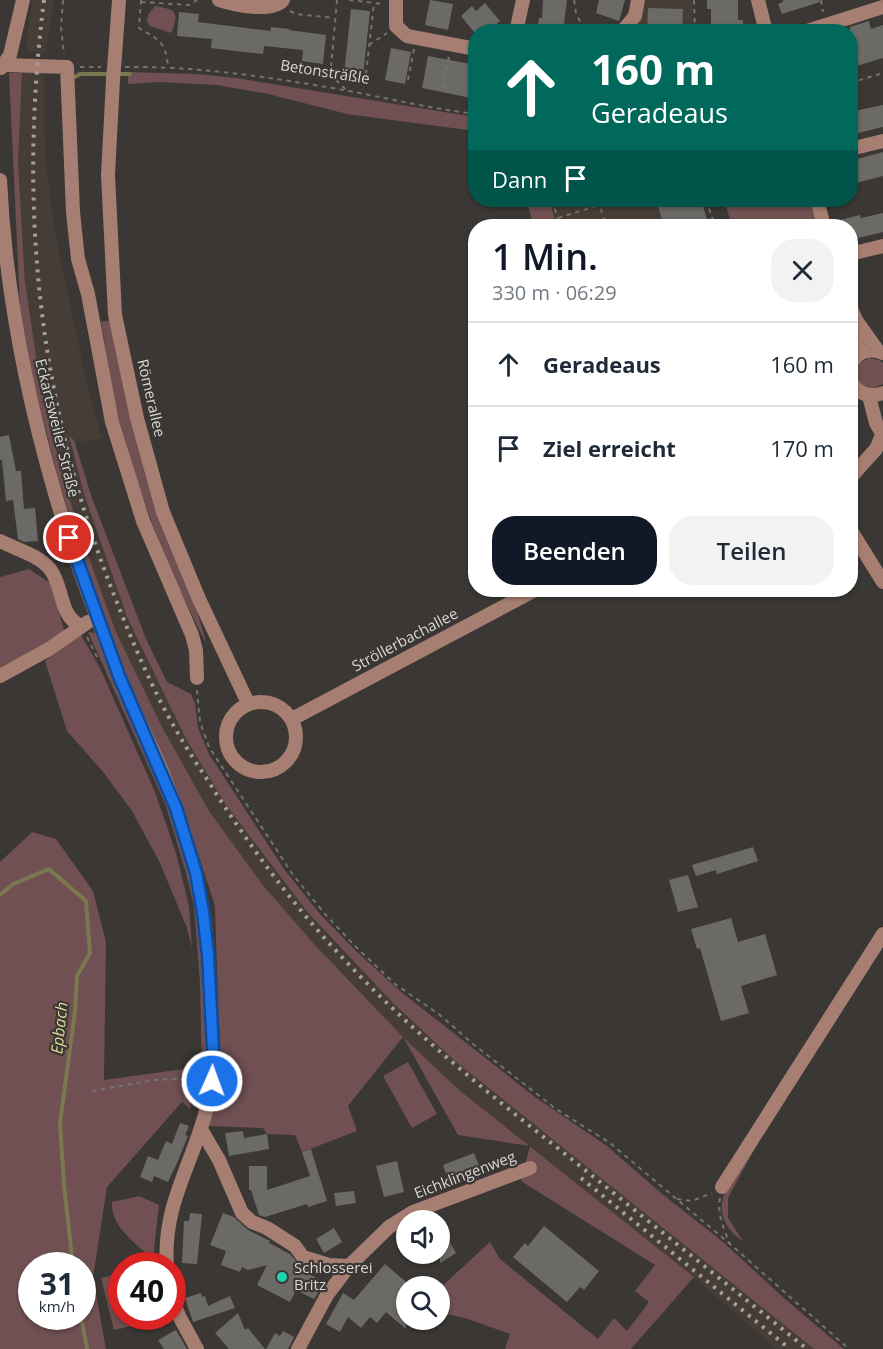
<!DOCTYPE html>
<html lang="de">
<head>
<meta charset="utf-8">
<style>
  :root { --surface:#fff; --page:#f2f2f3; --text:#1f2937; --muted:#747a83; --line:#e0e1e3; --accent:#111827 }
  body { margin:0; font-family:"Open Sans",sans-serif; background:var(--page); color:var(--text); height:100vh; display:flex; flex-direction:column; font-size:22px; white-space:nowrap }
  * { box-sizing:border-box; margin:0 }
  p { font-size:20px; color:var(--muted) }
  .icon { flex:none; width:33px; height:33px; fill:none; stroke:currentColor; stroke-width:2; stroke-linecap:round; stroke-linejoin:round }
  .map { position:relative; flex:1; overflow:hidden }
  .sheet { position:absolute; left:468px; top:219px; width:390px; height:378px; display:flex; flex-direction:column; background:var(--surface); border-radius:24px; box-shadow:0 2px 4px #0004 }
  .sheet>* { flex:none }
  .top-card { position:absolute; left:468px; top:24px; width:390px; height:183px; border-radius:24px; box-shadow:0 2px 4px #0004; background:#00695c; color:#fff; overflow:hidden }
  .controls { position:absolute; left:396px; top:1210px; display:grid; gap:12px }
  .controls a { display:grid; place-items:center; width:54px; height:54px; border-radius:50%; background:var(--surface); box-shadow:0 2px 4px #0004; font-size:30px }
  .speed { position:absolute; left:18px; top:1252px; display:flex; gap:12px; font-size:30px; font-weight:700; text-align:center }
  .speed>* { display:grid; place-content:center; width:78px; height:78px; border-radius:50%; background:var(--surface); box-shadow:0 2px 4px #0004; line-height:1 }
  .speed small { font-size:15px; font-weight:400 }
  .speed .limit { border:9px solid #d22; background:#fff; color:#111 }
  .pin { position:absolute; display:grid; place-items:center; width:51px; height:51px; color:#fff; margin:-26px; border:3px solid #fff; border-radius:50%; box-shadow:0 2px 6px #0007 }
  .me { position:absolute; width:66px; margin:-33px; rotate:2deg; stroke-linejoin:round; filter:drop-shadow(0 0 4px #0008) }
  .turn { display:flex; align-items:center; gap:21px; height:126px; padding:0 24px; font-size:27px }
  .turn .icon { width:78px; height:78px; stroke-width:2.5 }
  .turn b { display:block; font-size:42px; line-height:51px }
  .then { display:flex; align-items:center; height:57px; padding:0 24px; background:#0003; gap:12px; font-size:22px }
  .round { display:grid; place-items:center; flex:none; width:63px; height:63px; border-radius:24px; background:var(--page) }
  .overview { display:flex; align-items:center; justify-content:space-between; height:102px; padding:0 24px }
  h1 { font-size:36px; font-weight:600; line-height:45px; color:var(--accent) }
  .button { display:flex; gap:12px; margin-top:auto; padding:12px 24px }
  .button a { flex:1; height:69px; border-radius:24px; background:var(--accent); color:#fff; font-size:24px; font-weight:600; line-height:69px; text-align:center }
  .button a+a { background:var(--page); color:var(--text) }
  ul { padding:0; list-style:none }
  li { display:flex; align-items:center; gap:18px; height:84px; padding:0 24px; border-top:2px solid var(--line) }
  li div { flex:1 }
  li b { display:block; font-size:22px }
  li em { font-style:normal }
  .map>svg:first-child { display:block }
  .built { fill:#463e36 }
  .green { fill:#705052; fill-rule:evenodd }
  .lines { fill:none; stroke-linecap:round; stroke-linejoin:round }
  .stream { stroke:#79784e; stroke-width:4 }
  .building { fill:#6c6a66 }
  .path { stroke:#757270; stroke-width:2; stroke-dasharray:4.5 4.5; stroke-linecap:butt }
  .minor { stroke:#a67e72; stroke-width:14 }
  .rail { stroke:#a3a09e; stroke-width:4; stroke-dasharray:3 6; stroke-linecap:butt }
  .minor-bridge { stroke:#a67e72; stroke-width:14 }
  .route-casing { stroke:#114b97; stroke-width:15 }
  .route { stroke:#1a73e8; stroke-width:10 }
  .poi-dot { fill:#1fd5b0; stroke:#3a3734; stroke-width:2 }
  .labels { text-anchor:middle; stroke-width:4.5; stroke-linejoin:round; paint-order:stroke }
  .street-label { font-size:15px; fill:#d9d7d5; stroke:#3a3734 }
  .poi-label { font-size:15px; fill:#d9d7d5; stroke:#3a3734; text-anchor:start }
  .water-label { font-size:16px; font-style:italic; fill:#dfdc97; stroke:#3a3734 }
</style>
</head>
<body>
<div class="map">
<svg width="883" height="1349" viewBox="0 0 883 1349">
  <rect width="100%" height="100%" fill="#3a3734"/>
  <g class="built">
    <path d="M32,0H54L45,54L26,50Z"/>
    <path d="M647,0H692L693,31L632,32L638,26Z"/>
    <path d="M22,73H44L45,156L54,227L88,389L102,438L79,442L69,437L84,494L127,617L186,739L226,805L309,914L329,937L393,1003L455,1061L814,1349H776L694,1277L459,1090L403,1037L314,944L262,884L209,811L161,725L116,632L83,541L63,479L39,376L25,282L18,162Z"/>
    <path d="M549,200H701L709,226H557Z"/>
  </g>
  <g class="green">
    <path d="M155,6C176,9 180,13 171,33L150,26L147,21L148,15Z"/>
    <path d="M128,72L196,74L236,78L475,117V131L347,114L268,94L217,85L161,82L128,84Z"/>
    <path d="M9,73H22L18,162L25,282L39,376L63,479L83,541L116,632L161,725L209,811L262,884L314,944L403,1037L459,1090L694,1277L631,1349H505L510,1334L465,1318L440,1313L441,1287L490,1242L500,1259L598,1339L614,1318L627,1331L649,1302L635,1291L655,1265L521,1181L530,1146L458,1135L403,1037L348,1106L357,1131L302,1152L295,1135L267,1134L263,1128L208,1126L220,1064L215,906L190,829L110,640L84,566L58,478L33,380L20,307Z"/>
    <path d="M526,200H549L557,226H534Z"/>
    <path d="M724,200H809L817,226H732Z"/>
    <path d="M112,320L207,645C172,578 142,504 122,431C112,396 108,358 101,322Z"/>
    <path d="M869,358L879,360L883,363V384L874,388L864,386C856,380 855,372 860,363Z"/>
    <path d="M69,436L74,440L91,495L146,639L167,682L191,694L195,703L198,728L209,754L284,869L320,914L356,951L400,991L535,1097L607,1146L661,1193L723,1242L785,1299L844,1349H814L455,1061L393,1003L309,914L226,805L186,739L127,617L84,494Z"/>
    <path d="M29,569L50,583L66,636L0,676V577Z"/>
    <path d="M88,632L95,633L102,643L151,758L190,868L201,934L208,1072L202,1075L200,982L194,906L186,873L166,806Z"/>
    <path d="M80,633L100,668L155,792L176,853L189,906L192,948L187,928L160,863L132,811L104,773L67,731L45,661Z"/>
    <path d="M32,832L56,839L93,891L106,942L104,1080L198,1067L190,1109L182,1102L107,1187L93,1277L106,1349H0V862ZM32,1266H82V1317H32Z"/>
    <path d="M408,1062L437,1114L412,1128L383,1076Z"/>
    <path d="M762,1135L728,1198V1218L743,1241C696,1209 739,1168 762,1135Z"/>
    <path d="M139,1196L159,1205L153,1259C136,1244 110,1226 112,1202Z"/>
    <path d="M121,1273L122,1317H142L144,1323L114,1330L101,1278Z"/>
  </g>
  <g class="lines">
    <g class="stream">
      <path d="M75,77L80,74H130"/>
      <path d="M0,895L13,884L49,869L86,901L90,953L77,976L75,1011L60,1123L64,1185L73,1266"/>
      <path d="M81,1317L87,1349"/>
    </g>
  </g>
  <g class="building">
    <path d="M430,0L453,4L448,30L425,25Z"/>
    <path d="M543,0H567L563,32H537L539,18H542Z"/>
    <path d="M599,0H625L619,21L596,13Z"/>
    <path d="M707,0H738V20H743L744,32H711V9H707Z"/>
    <path d="M783,0H819L820,2L782,14L778,4L783,2Z"/>
    <path d="M485,3L500,21L488,32H474L461,16L472,6L476,11Z"/>
    <path d="M648,8L683,9L682,32H647Z"/>
    <path d="M351,9L370,11L363,76L344,75Z"/>
    <path d="M179,12L199,14L198,22L271,31V27L289,29V30L326,35L323,64L302,61L303,50L264,46L263,54L243,52L211,48L212,39L177,36Z"/>
    <path d="M869,21L871,29L883,25V58L850,68V27Z"/>
    <path d="M391,48L411,52L405,84L385,80Z"/>
    <path d="M428,56L476,65V99L422,88Z"/>
    <path d="M883,105V127L850,135V112Z"/>
    <path d="M883,152V176L852,184L850,161Z"/>
    <path d="M656,200H701L709,226H664Z"/>
    <path d="M883,213V232L850,240V226H833L832,222L860,215L861,218Z"/>
    <path d="M9,435L16,471H21L24,509L35,508L38,541L24,542L18,539L13,500L6,501L2,460H0V437Z"/>
    <path d="M753,847L758,861L717,874L716,870L696,876L692,865Z"/>
    <path d="M688,875L698,907L678,912L669,880Z"/>
    <path d="M731,918L738,942L765,934L777,975L741,986L749,1013L721,1021L700,948L697,949L691,929Z"/>
    <path d="M180,1123L189,1126L185,1135L188,1136L177,1163L168,1182L154,1176L152,1182L140,1177L148,1156L158,1160L166,1141L172,1144Z"/>
    <path d="M243,1131L244,1138L267,1134L269,1149L229,1156L225,1133Z"/>
    <path d="M311,1149L327,1201L308,1207L307,1204L265,1217L259,1215L251,1190H249V1166H267V1190L310,1176L302,1152Z"/>
    <path d="M474,1153L480,1168L448,1180L443,1165Z"/>
    <path d="M397,1161L404,1192L384,1197L376,1166Z"/>
    <path d="M354,1191L356,1203L336,1206L334,1193Z"/>
    <path d="M190,1213L202,1214L197,1264L182,1263L184,1221H189Z"/>
    <path d="M223,1213L234,1217L248,1230L270,1241L269,1243L290,1254L300,1265L313,1271L311,1275L325,1283L314,1299L296,1290L290,1302L257,1285L267,1265L248,1270L242,1267L240,1272L221,1265L226,1251L210,1245Z"/>
    <path d="M440,1226L456,1253L440,1263Z"/>
    <path d="M544,1226L599,1271L584,1290L580,1287L567,1302L513,1257L525,1243L528,1246Z"/>
    <path d="M334,1228L342,1242L324,1253L316,1239Z"/>
    <path d="M385,1264L406,1282V1301L402,1306L406,1310V1329L386,1312L377,1323L370,1317L361,1328L348,1317L340,1332L326,1324L343,1293L354,1300Z"/>
    <path d="M201,1293L202,1297L205,1296L208,1306L230,1296L235,1308L193,1322L185,1298Z"/>
    <path d="M238,1313L245,1330L248,1328L265,1349H229L215,1333Z"/>
    <path d="M176,1330L187,1349H164L158,1340Z"/>
    <path d="M283,1331L294,1337L288,1349H266L275,1333L280,1336Z"/>
  </g>
  <g class="lines">
    <g class="path">
      <path d="M63,0L61,27L64,54"/>
      <path d="M141,0L139,28C159,40 166,42 168,67"/>
      <path d="M337,0L331,67C334,78 338,84 347,90"/>
      <path d="M349,0L383,4"/>
      <path d="M574,0L576,13L585,32"/>
      <path d="M694,0L695,32"/>
      <path d="M821,0L823,12"/>
      <path d="M141,2L190,5L197,0"/>
      <path d="M290,11L296,14L334,18"/>
      <path d="M850,30L861,62"/>
      <path d="M369,45L387,33"/>
      <path d="M80,67H101"/>
      <path d="M125,67C200,66 275,78 349,91C391,99 433,109 476,114"/>
      <path d="M366,74L374,3"/>
      <path d="M408,80L414,49"/>
      <path d="M850,83L883,73"/>
      <path d="M443,88L449,56"/>
      <path d="M552,200L560,226"/>
      <path d="M598,200L606,226"/>
      <path d="M706,200L715,226"/>
      <path d="M558,218L615,200"/>
      <path d="M87,637L99,661"/>
      <path d="M197,690L200,722L209,747L293,875L325,914L356,947L395,984L440,1015L473,1044L556,1109L610,1143L730,1244"/>
      <path d="M92,1091L154,1080L201,1078"/>
      <path d="M720,1198C717,1214 724,1230 730,1244L849,1349"/>
      <path d="M677,1199L692,1201L712,1193"/>
    </g>
    <g class="minor">
      <path d="M219,0C233,5 273,13 283,0"/>
      <path d="M396,0V26L407,36L476,49"/>
      <path d="M758,0L766,32"/>
      <path d="M516,32L523,0"/>
      <path d="M622,32L635,16L638,0"/>
      <path d="M804,32L883,7"/>
      <path d="M115,56L119,0"/>
      <path d="M5,65L67,67L73,212L78,259L88,294L112,422L143,521L192,635L196,650L197,678"/>
      <path d="M1,68L10,55L23,0"/>
      <path d="M113,80L108,175L115,315L137,418L163,512L199,599L248,703"/>
      <path d="M850,149L883,141"/>
      <path d="M0,180C5,286 26,394 56,497C73,556 96,615 118,673C131,708 150,741 164,776C181,819 196,866 203,912C208,941 209,972 210,1002C212,1036 216,1070 208,1103C195,1161 162,1203 167,1266"/>
      <path d="M817,200L824,226"/>
      <path d="M850,254L883,246"/>
      <path d="M850,306L856,320L878,351"/>
      <path d="M856,320L857,356"/>
      <path d="M850,366C856,352 869,347 883,353"/>
      <path d="M850,380C857,394 869,398 883,393"/>
      <path d="M869,396L876,423L883,435"/>
      <path d="M850,478L876,449L883,433"/>
      <path d="M850,529L883,582"/>
      <path d="M0,541C15,549 39,555 50,569C64,587 58,615 81,626"/>
      <path d="M0,676L49,649L88,622"/>
      <circle cx="261" cy="737" r="35"/>
      <path d="M292,719L535,590"/>
      <path d="M202,1131L219,1160L242,1213L252,1222L267,1228L295,1246L303,1257L329,1265L349,1266"/>
      <path d="M722,1187L883,934"/>
      <path d="M172,1297L179,1316L197,1349"/>
      <path d="M298,1349L327,1295L349,1266L389,1227L413,1212L530,1168"/>
    </g>
    <g class="rail">
      <path d="M44,0C18,208 38,405 116,600C134,646 154,693 179,735C191,756 206,777 219,798C255,853 295,907 340,955C409,1030 489,1094 569,1157C648,1221 728,1285 807,1349"/>
      <path d="M581,1178L790,1349"/>
    </g>
    <path class="minor-bridge" d="M113,80L115,56"/>
  </g>
  <g class="lines">
    <g class="route-casing">
      <path id="route" d="M69,538L119,676L176,808L196,873L203,912L208,955L213,1049L212,1081"/>
    </g>
    <use href="#route" class="route"/>
  </g>
  <circle class="poi-dot" cx="282" cy="1277" r="6"/>
  <g class="labels">
    <g class="street-label">
      <text transform="translate(325 72) rotate(9)" y="5">Betonsträßle</text>
      <text transform="translate(151 398) rotate(77)" y="5">Römerallee</text>
      <text transform="translate(57 428) rotate(76)" y="5">Eckartsweiler Straße</text>
      <text transform="translate(405 640) rotate(-28)" y="5">Ströllerbachallee</text>
      <text transform="translate(465 1175) rotate(-21)" y="5">Eichklingenweg</text>
    </g>
    <g class="poi-label">
      <text x="294" y="1273">Schlosserei<tspan x="294" dy="17">Britz</tspan></text>
    </g>
    <g class="water-label">
      <text transform="translate(59 1028) rotate(-84)" y="6">Epbach</text>
    </g>
  </g>
</svg>
<div class="controls">
<a><svg class="icon" aria-label="sound" viewBox="0 0 24 24"><path d="M4 9h4l5-4v14l-5-4H4zM17 9q2 3 0 6"/></svg></a>
<a><svg class="icon" aria-label="search" viewBox="0 0 24 24"><circle cx="10" cy="10" r="6"/><path d="M15 15l6 6"/></svg></a>
</div>
<div class="speed"><div>31<small>km/h</small></div><div class="limit">40</div></div>
<div class="pin" style="left:69px;top:538px;background:#d93025"><svg class="icon" aria-label="arrive" viewBox="0 0 24 24"><path d="M6 21V4h12l-3 4 3 4H6"/></svg></div>
<svg class="me" style="left:212px;top:1081px" viewBox="-20 -20 40 40"><circle r="17" fill="#1a73e8" stroke="#fff" stroke-width="3"/><path d="M0-11L8 9 0 5-8 9z" fill="#fff"/></svg>
<div class="top-card">
<div class="turn"><svg class="icon" aria-label="ahead" viewBox="0 0 24 24"><path d="M12 20V5M6 11l6-6 6 6"/></svg><div><b>160 m</b>Geradeaus</div></div>
<div class="then">Dann<svg class="icon" aria-label="arrive" viewBox="0 0 24 24"><path d="M6 21V4h12l-3 4 3 4H6"/></svg></div>
</div>
<section class="sheet">
<div class="overview"><div><h1>1 Min.</h1><p>330 m · 06:29</p></div><a class="round"><svg class="icon" aria-label="close" viewBox="0 0 24 24"><path d="M6 6l12 12M18 6L6 18"/></svg></a></div>
<ul>
<li><svg class="icon" aria-label="ahead" viewBox="0 0 24 24"><path d="M12 20V5M6 11l6-6 6 6"/></svg><div><b>Geradeaus</b></div><em>160 m</em></li>
<li><svg class="icon" aria-label="arrive" viewBox="0 0 24 24"><path d="M6 21V4h12l-3 4 3 4H6"/></svg><div><b>Ziel erreicht</b></div><em>170 m</em></li>
</ul>
<div class="button"><a>Beenden</a><a>Teilen</a></div>
</section>
</div>
</body>
</html>
